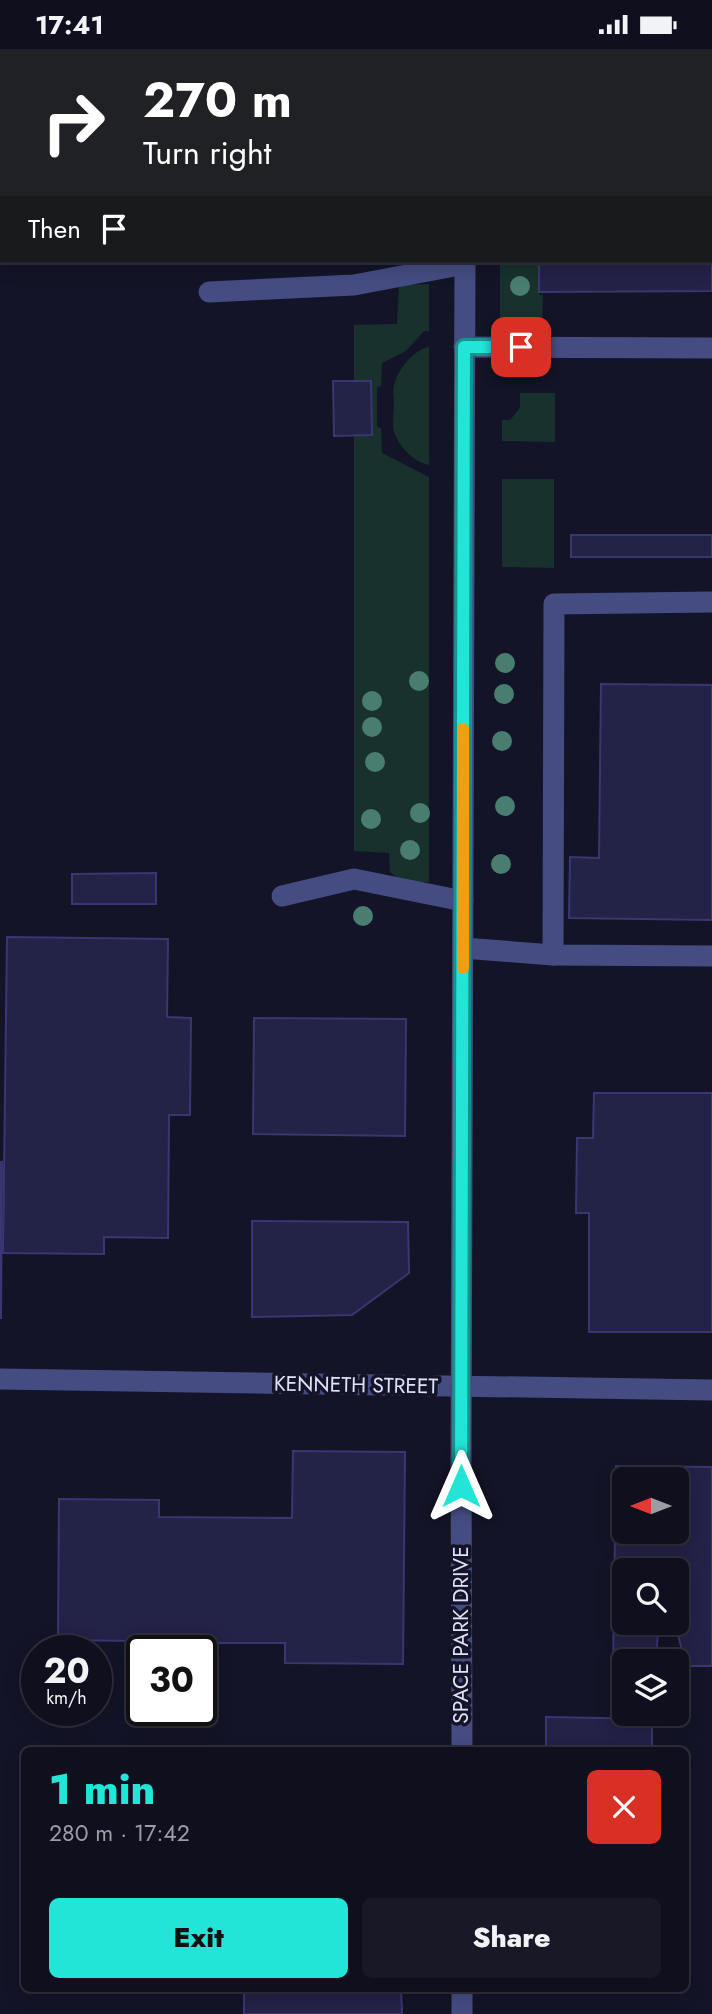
<!DOCTYPE html>
<html lang="en">
<head>
<meta charset="utf-8">
<style>
  :root { --surface:#0f0f1e; --page:#181827; --text:#f1f3f6; --muted:#9b9ca4; --line:#2f2f3c; --accent:#22e4d7 }
  body { margin:0; font-family:Jost,sans-serif; background:var(--page); color:var(--text); height:100vh; display:flex; flex-direction:column; font-size:26px; white-space:nowrap }
  * { box-sizing:border-box; margin:0 }
  p { font-size:23px; color:var(--muted) }
  .icon { flex:none; width:38px; height:38px; fill:none; stroke:currentColor; stroke-width:2; stroke-linecap:round; stroke-linejoin:round }
  .map { position:relative; flex:1; overflow:hidden }
  .drawer { position:absolute; left:21px; top:1698px; width:668px; height:245px; display:flex; flex-direction:column; background:var(--surface); border-radius:10px; box-shadow:0 4px 18px #0003,0 0 0 2px var(--line) }
  .drawer>* { flex:none }
  .banner { position:absolute; left:0px; top:0px; width:712px; height:214px; box-shadow:0 4px 18px #0003,0 0 0 2px var(--line); background:#202124; color:#fff; overflow:hidden }
  .needle { width:46px; rotate:270deg }
  .controls { position:absolute; left:612px; top:1418px; display:grid; gap:14px }
  .controls a { display:grid; place-items:center; width:77px; height:77px; border-radius:10px; background:var(--surface); box-shadow:0 4px 18px #0003,0 0 0 2px var(--line); font-size:35px }
  .speed { position:absolute; left:21px; top:1586px; display:flex; gap:14px; font-size:35px; font-weight:700; text-align:center }
  .speed>* { display:grid; place-content:center; width:91px; height:91px; border-radius:50%; background:var(--surface); box-shadow:0 4px 18px #0003,0 0 0 2px var(--line); line-height:1 }
  .speed small { font-size:18px; font-weight:400 }
  .speed .limit { border:4px solid #111; border-radius:10px; background:#fff; color:#111 }
  .pin { position:absolute; display:grid; place-items:center; width:60px; height:60px; color:#fff; margin:-30px; border-radius:14px; box-shadow:0 4px 10px #0006 }
  .me { position:absolute; width:77px; margin:-38px; rotate:0deg; stroke-linejoin:round; filter:drop-shadow(0 0 5px #0008) }
  .turn { display:flex; align-items:center; gap:24px; height:147px; padding:0 28px; font-size:32px }
  .turn .icon { width:91px; height:91px; stroke-width:2.5 }
  .turn b { display:block; font-size:49px; line-height:60px }
  .then { display:flex; align-items:center; height:66px; padding:0 28px; background:#0003; gap:14px; font-size:26px }
  .round { display:grid; place-items:center; flex:none; width:74px; height:74px; border-radius:10px; background:var(--page) }
  .summary { display:flex; align-items:center; justify-content:space-between; height:119px; padding:0 28px }
  h1 { font-size:42px; font-weight:800; line-height:52px; color:var(--accent) }
  .cta { display:flex; gap:14px; margin-top:auto; padding:14px 28px }
  .cta a { flex:1; height:80px; border-radius:10px; background:var(--accent); color:#111; font-size:28px; font-weight:800; line-height:80px; text-align:center }
  .cta a+a { background:var(--page); color:var(--text) }
  .status { display:flex; justify-content:space-between; align-items:center; height:49px; padding:0 35px; background:var(--surface); direction:ltr }
  .status svg { height:19px; fill:currentColor }
  .map>svg:first-child { display:block }
  .green { fill:#18312c }
  .building { fill:#232247; stroke:#393770; stroke-width:2; fill-rule:evenodd }
  .lines { fill:none; stroke-linecap:round; stroke-linejoin:round }
  .minor { stroke:#454c81; stroke-width:21 }
  .tree { fill:#487d70 }
  .route-casing { stroke:#16948c; stroke-width:18 }
  .route { stroke:#22e4d7; stroke-width:12 }
  .slow { stroke:#f59e0b; stroke-width:12 }
  .labels { text-anchor:middle; stroke-width:7; stroke-linejoin:round; paint-order:stroke }
  .street-label { font-size:21px; fill:#dfe0fb; stroke:#141428 }
</style>
</head>
<body>
<div class="status"><b>17:41</b><svg viewBox="0 0 49 12"><path d="M0 12V9h3v3zM5 12V6h3v6zM10 12V3h3v9zM15 12V0h3v12zM26 1h20v11H26zM47 4h2v5h-2z"/></svg></div>
<div class="map">
<svg width="712" height="1965" viewBox="0 0 712 1965">
  <rect width="100%" height="100%" fill="#141428"/>
  <g class="green">
    <path d="M500,212H539V246H543L542,275H500Z"/>
    <path d="M429,235V282H424L406,302L382,314L381,337L377,338V378L381,379L382,404L429,428V833H403L390,823L389,804L354,802V386H372L371,332H354V276L397,275L399,236Z"/>
    <path d="M429,298V416C414,413 399,398 394,383C392,375 394,363 394,355C394,348 392,339 395,333C399,319 415,300 429,298Z"/>
    <path d="M520,344H555V393L502,392V371H510L520,359Z"/>
    <path d="M502,430H554V519L502,518Z"/>
  </g>
  <g class="building">
    <path d="M0,0H31L30,2H2V74H0Z"/>
    <rect x="157" y="0" width="162" height="2"/>
    <path d="M539,0H712V242L539,243V212H710V2H539Z"/>
    <path d="M333,332H371L372,386L334,387Z"/>
    <rect x="571" y="486" width="141" height="22"/>
    <path d="M601,635L712,636V871L569,869L570,808L599,809Z"/>
    <path d="M156,824V855H72V825Z"/>
    <path d="M7,888L168,890L167,968L191,969L190,1066H169L168,1189L104,1188V1205L3,1204Z"/>
    <path d="M254,969L406,970L405,1087L253,1085Z"/>
    <path d="M594,1044H712V1283H589V1164H576L577,1089H593Z"/>
    <path d="M0,1113H2L1,1269H0Z"/>
    <path d="M252,1172L408,1173L409,1224L352,1266L252,1268Z"/>
    <path d="M293,1402L405,1403L403,1615L285,1614V1594H174V1601H142V1622L137,1621V1592L58,1591L59,1450L159,1451V1468L292,1469Z"/>
    <path d="M616,1417L712,1418V1617H686L677,1582L658,1581L656,1612H625V1621L613,1620ZM625,1430H677V1482H625ZM625,1521H677V1573H625Z"/>
    <path d="M546,1668L652,1670V1701H546Z"/>
    <path d="M244,1939H401L402,1965H244Z"/>
  </g>
  <g class="lines">
    <g class="minor">
      <path d="M461,0V2"/>
      <path d="M209,243L354,236L465,215"/>
      <path d="M464,298L712,299"/>
      <path d="M282,847L354,830L463,852"/>
      <path d="M463,899L553,906L712,907"/>
      <path d="M553,906L554,555L712,553"/>
      <path d="M0,1330L712,1341"/>
      <path d="M462,1701L461,1410L465,212"/>
      <path d="M462,1939V1965"/>
    </g>
  </g>
  <g class="tree">
    <circle cx="520" cy="237" r="10"/>
    <circle cx="505" cy="614" r="10"/>
    <circle cx="419" cy="632" r="10"/>
    <circle cx="504" cy="645" r="10"/>
    <circle cx="372" cy="652" r="10"/>
    <circle cx="372" cy="678" r="10"/>
    <circle cx="502" cy="692" r="10"/>
    <circle cx="375" cy="713" r="10"/>
    <circle cx="505" cy="757" r="10"/>
    <circle cx="420" cy="764" r="10"/>
    <circle cx="371" cy="770" r="10"/>
    <circle cx="410" cy="801" r="10"/>
    <circle cx="501" cy="815" r="10"/>
    <circle cx="363" cy="867" r="10"/>
  </g>
  <g class="lines">
    <g class="route-casing">
      <path id="route" d="M461,1437L464,298H521"/>
    </g>
    <use href="#route" class="route"/>
    <path class="slow" d="M463,919V680"/>
  </g>
  <g class="labels">
    <g class="street-label">
      <text transform="translate(356 1336) rotate(1)" y="7">KENNETH STREET</text>
      <text transform="translate(461 1586) rotate(-90)" y="7">SPACE PARK DRIVE</text>
    </g>
  </g>
</svg>
<div class="controls">
<a><svg class="needle" viewBox="-14 -14 28 28"><path d="M0-13l5 13h-10z" fill="#e53935"/><path d="M0 13l5-13h-10z" fill="#9b9ca4"/></svg></a>
<a><svg class="icon" aria-label="search" viewBox="0 0 24 24"><circle cx="10" cy="10" r="6"/><path d="M15 15l6 6"/></svg></a>
<a><svg class="icon" aria-label="layers" viewBox="0 0 24 24"><path d="M12 4l9 5-9 5-9-5zM3 14l9 5 9-5"/></svg></a>
</div>
<div class="speed"><div>20<small>km/h</small></div><div class="limit">30</div></div>
<div class="pin" style="left:521px;top:298px;background:#d93025"><svg class="icon" aria-label="arrive" viewBox="0 0 24 24"><path d="M6 21V4h12l-3 4 3 4H6"/></svg></div>
<svg class="me" style="left:461px;top:1437px" viewBox="-20 -20 40 40"><path d="M0-17L14 15 0 8-14 15z" fill="#22e4d7" stroke="#fff" stroke-width="4"/></svg>
<div class="banner">
<div class="turn"><svg class="icon" aria-label="right" viewBox="0 0 24 24"><path d="M7 20v-9h11M14 6l5 5-5 5"/></svg><div><b>270 m</b>Turn right</div></div>
<div class="then">Then<svg class="icon" aria-label="arrive" viewBox="0 0 24 24"><path d="M6 21V4h12l-3 4 3 4H6"/></svg></div>
</div>
<section class="drawer">
<div class="summary"><div><h1>1 min</h1><p>280 m · 17:42</p></div><a class="round" style="background:#d93025;color:#fff"><svg class="icon" aria-label="close" viewBox="0 0 24 24"><path d="M6 6l12 12M18 6L6 18"/></svg></a></div>
<div class="cta"><a>Exit</a><a>Share</a></div>
</section>
</div>
</body>
</html>
